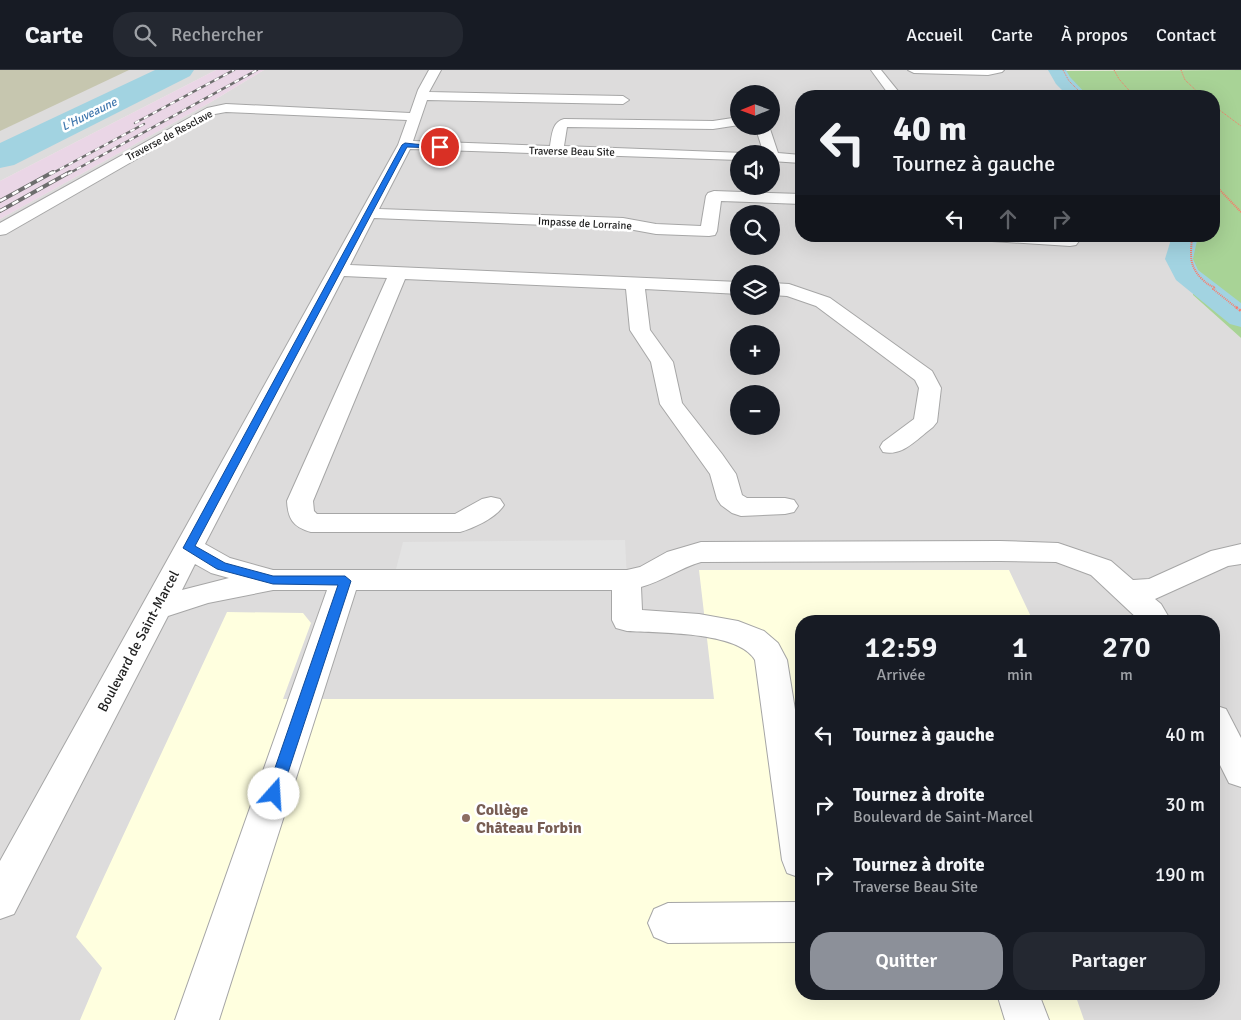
<!DOCTYPE html>
<html lang="fr">
<head>
<meta charset="utf-8">
<style>
  :root { --surface:#171b24; --page:#242831; --text:#f1f3f6; --muted:#9ea1a6; --line:#363941; --accent:#8c9099 }
  body { margin:0; font-family:Signika,sans-serif; background:var(--page); color:var(--text); height:100vh; display:flex; flex-direction:column; font-size:19px; white-space:nowrap }
  * { box-sizing:border-box; margin:0 }
  p { font-size:16px; color:var(--muted) }
  .icon { flex:none; width:28px; height:28px; fill:none; stroke:currentColor; stroke-width:2; stroke-linecap:round; stroke-linejoin:round }
  .map { position:relative; flex:1; overflow:hidden }
  .drawer { position:absolute; left:795px; top:545px; width:425px; height:385px; display:flex; flex-direction:column; background:var(--surface); border-radius:20px; box-shadow:0 5px 20px #0002 }
  .drawer>* { flex:none }
  .hud { position:absolute; left:795px; top:20px; width:425px; height:152px; border-radius:20px; box-shadow:0 5px 20px #0002; background:#171b24; color:var(--text); overflow:hidden }
  .needle { width:32px; rotate:269deg }
  .buttons { position:absolute; left:730px; top:15px; display:grid; gap:10px }
  .buttons a { display:grid; place-items:center; width:50px; height:50px; border-radius:50%; background:var(--surface); box-shadow:0 5px 20px #0002; font-size:25px }
  .pin { position:absolute; display:grid; place-items:center; width:42px; height:42px; color:#fff; margin:-21px; border:2px solid #fff; border-radius:50%; box-shadow:0 1px 5px #0007 }
  .me { position:absolute; width:55px; margin:-28px; rotate:19deg; stroke-linejoin:round; filter:drop-shadow(0 0 4px #0008) }
  .turn { display:flex; align-items:center; gap:18px; height:105px; padding:0 15px; font-size:22px }
  .turn .icon { width:65px; height:65px; stroke-width:2.5 }
  .turn b { display:block; font-size:35px; line-height:42px }
  .lanes { display:flex; align-items:center; height:48px; padding:0 15px; background:#0003; justify-content:center; gap:25px; direction:ltr }
  .lanes .off { opacity:.35 }
  .eta { display:flex; justify-content:space-evenly; align-items:center; height:85px; text-align:center }
  .eta b { font-size:30px; font-weight:600; line-height:35px }
  .primary-button { display:flex; gap:10px; margin-top:auto; padding:10px 15px }
  .primary-button a { flex:1; height:58px; border-radius:20px; background:var(--accent); color:#fff; font-size:20px; font-weight:600; line-height:58px; text-align:center }
  .primary-button a+a { background:var(--page); color:var(--text) }
  ul { padding:0; list-style:none }
  li { display:flex; align-items:center; gap:15px; height:70px; padding:0 15px }
  li div { flex:1 }
  li b { display:block; font-size:19px }
  li em { font-style:normal }
  header { display:flex; align-items:center; gap:30px; box-sizing:border-box; height:70px; padding:0 25px; background:var(--surface); border-bottom:1px solid var(--line) }
  header strong { font-size:24px }
  nav { display:flex; gap:28px; margin-inline-start:auto; font-size:18px }
  .search { width:350px; height:45px; background:var(--page); display:flex; align-items:center; gap:12px; box-sizing:border-box; padding:0 18px; border-radius:20px; color:var(--muted); font-size:19px }
  .map>svg:first-child { display:block }
  .residential { fill:#dddcdc; fill-rule:evenodd }
  .industrial { fill:#ead6e6 }
  .education { fill:#ffffdf }
  .construction { fill:#c6c6af }
  .forest { fill:#a8d396 }
  .parking { fill:#e3e3e3 }
  .lines { fill:none; stroke-linecap:round; stroke-linejoin:round }
  .canal { fill:#a2d3e1; fill-rule:evenodd }
  .river { fill:#a2d3e1; fill-rule:evenodd }
  .minor-casing { stroke:#a6a6a6; stroke-width:2 }
  .path-far2 { stroke:#ff7767; stroke-width:1; stroke-dasharray:1 1; stroke-linecap:butt }
  .path-far1 { stroke:#ff7767; stroke-width:2; stroke-dasharray:1 1; stroke-linecap:butt }
  .path { stroke:#ff7767; stroke-width:2.5; stroke-dasharray:2 2; stroke-linecap:butt }
  .minor { fill:#fff; fill-rule:evenodd }
  .rail-far1-casing { stroke:#6d6d6d; stroke-width:2.5 }
  .rail-casing { stroke:#6d6d6d; stroke-width:4 }
  .rail-far1 { stroke:#fff; stroke-width:2; stroke-dasharray:5; stroke-linecap:butt }
  .rail { stroke:#fff; stroke-width:2.5; stroke-dasharray:7; stroke-linecap:butt }
  .route { fill:#1a73e8; stroke:#114b97 }
  .education-dot { fill:#8d6e63; stroke:#fff; stroke-width:2 }
  .labels { text-anchor:middle; stroke-width:5; stroke-linejoin:round; paint-order:stroke }
  .far-street-label { font-size:11px; fill:#1f1f1f; stroke:#fff }
  .far-water-label { font-size:12px; font-style:italic; fill:#4178ae; stroke:#fff }
  .street-label { font-size:14px; fill:#1f1f1f; stroke:#fff }
  .near-education-label { font-size:16px; font-weight:bold; fill:#785e54; stroke:#fff; text-anchor:start }
</style>
</head>
<body>
<header>
<strong>Carte</strong>
<div class="search"><svg class="icon" aria-label="search" viewBox="0 0 24 24"><circle cx="10" cy="10" r="6"/><path d="M15 15l6 6"/></svg>Rechercher</div>
<nav><a>Accueil</a><a>Carte</a><a>À propos</a><a>Contact</a></nav>
</header>
<div class="map">
<svg width="1241" height="950" viewBox="0 0 1241 950">
  <rect width="100%" height="100%" fill="#f0ece4"/>
  <g class="residential">
    <path d="M0,0H216L0,111Z"/>
    <path d="M264,0H1060L1088,26H801V166H1186L1192,190L1193,225L1241,268V950H0V149L211,32ZM739,24H771V56H739ZM739,84H771V116H739ZM739,144H771V176H739ZM739,204H771V236H739ZM739,264H771V296H739ZM739,324H771V356H739ZM801,551H1214V924H801Z"/>
  </g>
  <path class="industrial" d="M216,0H264L211,32L0,149V111Z"/>
  <path class="education" d="M699,500H1009L1033,551H801V924H1075L1084,950H80L102,898L76,867L227,542L303,543L311,553L283,629H714Z"/>
  <path class="construction" d="M0,0H129L0,61Z"/>
  <path class="forest" d="M1241,0V268L1193,225L1192,190L1186,166H1214V26H1088L1059,1Z"/>
  <path class="parking" d="M625,470L627,510L393,511L403,472Z"/>
  <g class="lines">
    <g class="canal">
      <path d="M1048,0H1066L1070,7L1088,26H1068L1056,14Z"/>
      <path d="M1172,166H1198L1193,189L1198,200L1241,233V257L1230,254L1176,210L1165,189Z"/>
    </g>
    <path class="river" d="M155,0H194L190,6L14,95L0,98V73Z"/>
    <g class="minor-casing">
      <g id="minor">
        <path d="M429,0H441L429,22L623,26L629,30L623,34L427,30L413,71L550,76C552,65 552,52 564,49L713,51L739,47V55L713,59L567,57L564,76L744,83L739,84V90L410,79L379,139L623,148L656,154L701,156L706,126L708,123L714,121L801,124V134L721,131L717,161L715,165L709,166L656,164L623,158L374,148L350,195L739,212V224L645,219L650,260L673,292L682,333L722,384L736,404L742,425L747,428H785L794,430L798,436L794,442L785,444L741,446L732,443L721,435L717,429L710,404L660,334L651,292L630,260L626,219L405,209L313,431L314,441L317,444H455L482,429L491,427L500,429L504,435C496,448 474,458 460,462H311C293,457 288,449 287,431L387,208L344,206L205,474L230,488L273,500H627L640,497L667,482L701,472L1000,471L1058,473L1111,491L1133,510L1149,509L1211,481L1241,474V494L1228,496L1155,529L1161,534L1171,551H1140L1091,505L1056,492L1000,491L701,492C680,498 663,511 641,517L642,540L699,544L738,551L764,561L778,573L787,590L801,677V808L787,803L782,790L755,590C739,561 657,563 627,561L616,558L612,550V520H356L219,950H175L327,520H273L208,533L168,546L14,844L0,849V791L398,75L407,50L226,42L215,44L6,164L0,165V153L207,38L226,34L410,43L418,20ZM195,494L211,503L229,508L182,520Z"/>
        <path d="M871,0H881L902,26H890Z"/>
        <path d="M908,0H1004L1002,2L988,5L914,3Z"/>
        <path d="M755,56H769L778,83L801,85V93L771,91V84H764Z"/>
        <path d="M984,166H1072L1076,167L1079,171L1076,175L1070,176L992,171L986,170Z"/>
        <path d="M771,213L789,214L830,228L932,301L941,318L937,352L933,357C918,368 903,387 883,382L880,377L883,372L914,349L919,318L915,310L816,236L787,226L771,225Z"/>
        <path d="M1214,635L1226,639L1241,668V717L1229,713L1214,683Z"/>
        <path d="M801,832V872L668,873L654,867L648,853L654,839L668,833Z"/>
        <path d="M997,924H1039L1049,950H1005Z"/>
      </g>
    </g>
    <g class="path-far2">
      <path d="M1063,0L1069,11L1084,26"/>
      <path d="M1114,0L1119,9L1134,26"/>
      <path d="M1181,0L1185,10L1202,26"/>
      <path d="M1214,36L1241,56"/>
    </g>
    <g class="path-far1">
      <path d="M1214,114L1241,142"/>
      <path d="M1192,166C1191,184 1188,194 1201,208C1206,213 1209,216 1215,217L1213,219L1238,239"/>
    </g>
    <path class="path" d="M1236,237L1241,241"/>
    <use href="#minor" class="minor"/>
    <g class="rail-far1-casing">
      <g id="rail-far1">
        <path d="M135,53L234,0"/>
        <path d="M51,104L144,54"/>
        <path d="M68,104L257,0"/>
      </g>
    </g>
    <g class="rail-casing">
      <g id="rail">
        <path d="M0,131L53,102"/>
        <path d="M0,141L70,102"/>
      </g>
    </g>
    <use href="#rail-far1" class="rail-far1"/>
    <use href="#rail" class="rail"/>
  </g>
  <path class="route" d="M405,73L443,77L440,78L407,77L195,476L225,493L273,506H345L351,511L281,724L279,728L274,730L268,728L266,724L338,515L273,514L217,499L183,478L402,75Z"/>
  <circle class="education-dot" cx="466" cy="748" r="5"/>
  <g class="labels">
    <g class="far-street-label">
      <text transform="translate(169 65) rotate(-28)" y="4">Traverse de Resclave</text>
      <text transform="translate(572 81) rotate(1)" y="4">Traverse Beau Site</text>
      <text transform="translate(585 153) rotate(3)" y="4">Impasse de Lorraine</text>
    </g>
    <g class="far-water-label">
      <text transform="translate(89 44) rotate(-26)" y="4">L'Huveaune</text>
    </g>
    <g class="street-label">
      <text transform="translate(138 571) rotate(-62)" y="5">Boulevard de Saint-Marcel</text>
    </g>
    <g class="near-education-label">
      <text x="476" y="745">Collège<tspan x="476" dy="18">Château Forbin</tspan></text>
    </g>
  </g>
</svg>
<div class="buttons">
<a><svg class="needle" viewBox="-14 -14 28 28"><path d="M0-13l5 13h-10z" fill="#e53935"/><path d="M0 13l5-13h-10z" fill="#9ea1a6"/></svg></a>
<a><svg class="icon" aria-label="sound" viewBox="0 0 24 24"><path d="M4 9h4l5-4v14l-5-4H4zM17 9q2 3 0 6"/></svg></a>
<a><svg class="icon" aria-label="search" viewBox="0 0 24 24"><circle cx="10" cy="10" r="6"/><path d="M15 15l6 6"/></svg></a>
<a><svg class="icon" aria-label="layers" viewBox="0 0 24 24"><path d="M12 4l9 5-9 5-9-5zM3 14l9 5 9-5"/></svg></a>
<a>+</a>
<a>−</a>
</div>
<div class="pin" style="left:440px;top:77px;background:#d93025"><svg class="icon" aria-label="arrive" viewBox="0 0 24 24"><path d="M6 21V4h12l-3 4 3 4H6"/></svg></div>
<svg class="me" style="left:274px;top:724px" viewBox="-20 -20 40 40"><circle r="19" fill="#fff"/><path d="M0-13L10 11 0 6-10 11z" fill="#1a73e8"/></svg>
<div class="hud">
<div class="turn"><svg class="icon" aria-label="left" viewBox="0 0 24 24"><path d="M17 20v-9H6M10 6l-5 5 5 5"/></svg><div><b>40 m</b>Tournez à gauche</div></div>
<div class="lanes"><svg class="icon" aria-label="left" viewBox="0 0 24 24"><path d="M17 20v-9H6M10 6l-5 5 5 5"/></svg><svg class="icon off" aria-label="ahead" viewBox="0 0 24 24"><path d="M12 20V5M6 11l6-6 6 6"/></svg><svg class="icon off" aria-label="right" viewBox="0 0 24 24"><path d="M7 20v-9h11M14 6l5 5-5 5"/></svg></div>
</div>
<section class="drawer">
<div class="eta">
<div><b>12:59</b><p>Arrivée</p></div>
<div><b>1</b><p>min</p></div>
<div><b>270</b><p>m</p></div>
</div>
<ul>
<li><svg class="icon" aria-label="left" viewBox="0 0 24 24"><path d="M17 20v-9H6M10 6l-5 5 5 5"/></svg><div><b>Tournez à gauche</b></div><em>40 m</em></li>
<li><svg class="icon" aria-label="right" viewBox="0 0 24 24"><path d="M7 20v-9h11M14 6l5 5-5 5"/></svg><div><b>Tournez à droite</b><p>Boulevard de Saint-Marcel</p></div><em>30 m</em></li>
<li><svg class="icon" aria-label="right" viewBox="0 0 24 24"><path d="M7 20v-9h11M14 6l5 5-5 5"/></svg><div><b>Tournez à droite</b><p>Traverse Beau Site</p></div><em>190 m</em></li>
</ul>
<div class="primary-button"><a>Quitter</a><a>Partager</a></div>
</section>
</div>
</body>
</html>
